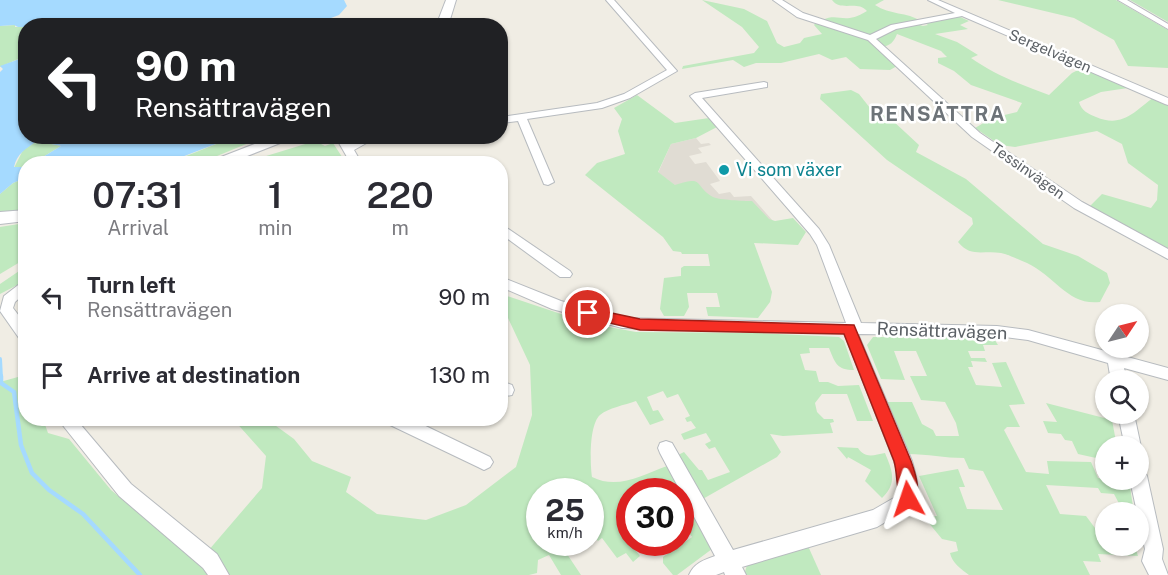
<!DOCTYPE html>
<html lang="en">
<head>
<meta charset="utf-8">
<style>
  :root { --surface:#fff; --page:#f2f2f3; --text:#2b2b33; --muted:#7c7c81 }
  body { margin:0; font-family:"Public Sans",sans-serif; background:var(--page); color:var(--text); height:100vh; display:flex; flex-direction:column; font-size:22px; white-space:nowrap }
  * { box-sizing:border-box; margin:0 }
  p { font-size:20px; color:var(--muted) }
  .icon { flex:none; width:33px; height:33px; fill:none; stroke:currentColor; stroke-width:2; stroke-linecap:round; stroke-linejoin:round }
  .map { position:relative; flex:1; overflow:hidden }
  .panel { position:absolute; left:18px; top:156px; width:490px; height:270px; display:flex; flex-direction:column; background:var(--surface); border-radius:24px; box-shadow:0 2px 4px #0004 }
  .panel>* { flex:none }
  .hud { position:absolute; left:18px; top:18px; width:490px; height:126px; border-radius:24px; box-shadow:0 2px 4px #0004; background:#202124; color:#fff; overflow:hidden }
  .needle { width:39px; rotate:55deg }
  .fabs { position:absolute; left:1095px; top:304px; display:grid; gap:12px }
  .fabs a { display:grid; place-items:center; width:54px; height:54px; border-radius:50%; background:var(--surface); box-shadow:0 2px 4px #0004; font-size:30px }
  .speed { position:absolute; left:526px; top:478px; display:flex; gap:12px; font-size:30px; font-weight:700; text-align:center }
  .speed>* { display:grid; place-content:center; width:78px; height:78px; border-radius:50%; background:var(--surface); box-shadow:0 2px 4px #0004; line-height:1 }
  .speed small { font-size:15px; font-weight:400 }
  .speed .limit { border:9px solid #d22; background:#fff; color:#111 }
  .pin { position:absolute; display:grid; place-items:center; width:51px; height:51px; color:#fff; margin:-26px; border:3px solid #fff; border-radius:50%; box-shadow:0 2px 6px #0007 }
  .me { position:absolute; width:66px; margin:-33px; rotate:355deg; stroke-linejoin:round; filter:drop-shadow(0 0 4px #0008) }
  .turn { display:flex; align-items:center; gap:21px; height:126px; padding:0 18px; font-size:27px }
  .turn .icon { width:78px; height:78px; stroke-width:2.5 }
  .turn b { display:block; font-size:42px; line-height:51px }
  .eta { display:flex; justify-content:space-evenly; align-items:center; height:102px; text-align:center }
  .eta b { font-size:36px; font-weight:600; line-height:42px }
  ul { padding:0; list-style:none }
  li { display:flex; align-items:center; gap:18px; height:78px; padding:0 18px }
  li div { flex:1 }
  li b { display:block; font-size:22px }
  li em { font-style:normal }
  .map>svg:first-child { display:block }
  .education { fill:#e0dcd3 }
  .green { fill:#c0e9bf }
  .water { fill:#a5daff }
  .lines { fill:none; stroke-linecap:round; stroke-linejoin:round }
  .stream-far1 { stroke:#a5daff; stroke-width:4 }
  .stream { stroke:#a5daff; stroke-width:4.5 }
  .street-casing { stroke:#b7bbbf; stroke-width:2 }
  .secondary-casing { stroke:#b8bcc1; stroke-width:2 }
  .street { fill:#fff; fill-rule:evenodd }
  .secondary { fill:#fff; fill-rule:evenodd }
  .route { fill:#f62e24; stroke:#a01e17; stroke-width:1.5 }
  .culture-dot { fill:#0f9aa8; stroke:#fff; stroke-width:2 }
  .labels { text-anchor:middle; stroke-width:5; stroke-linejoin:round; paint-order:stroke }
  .far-street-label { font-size:15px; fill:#5c6166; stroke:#fff }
  .culture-label { font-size:18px; fill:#0d838f; stroke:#fff; text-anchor:start }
  .street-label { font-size:18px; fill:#5c6166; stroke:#fff }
  .far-district-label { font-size:20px; font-weight:bold; letter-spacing:1.5px; fill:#6d7378; stroke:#fff }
</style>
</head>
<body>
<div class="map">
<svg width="1168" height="575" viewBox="0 0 1168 575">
  <rect width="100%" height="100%" fill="#f0ede4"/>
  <path class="education" d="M696,138L701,144L709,143L711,145L698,148L702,153L689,156L695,164L706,162L720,181L710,184L719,194L730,192L734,197L751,196L773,221L683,191L658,173L671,144Z"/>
  <g class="green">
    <path d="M702,0L744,9L767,21L777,43L784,47L800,43L804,38L822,34L814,25L817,21L867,38L897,66L890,70L860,69L846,57L832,60L819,54L781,63H756L744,67L733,60L682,69L683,66L754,53L759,47L742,27Z"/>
    <path d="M832,0H884L875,5C890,15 907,12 921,21L905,23L870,37L822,20C841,12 842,26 867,11C857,0 841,12 832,0Z"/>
    <path d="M998,0H1116L1168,30V68L1128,66L1114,40L1074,18Z"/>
    <path d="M1130,0H1168V22Z"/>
    <path d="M958,16L969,21L960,25L968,29L935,34L957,42L978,55L971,58C995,75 1022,85 1049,95L1072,73L1082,68L1128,88L1101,92L1079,102C1081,110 1088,114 1096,117C1122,128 1134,112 1154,97L1168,103V251L1089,207L1102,194L1151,208L1157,200L1158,185L1128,163L1122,144L1097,131L1015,147L1000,145L975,128L992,118L1017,112L1022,103L971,85L954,71L938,63V58L947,57L941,51L897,34C894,42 890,46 881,47L873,39C887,32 908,20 923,26L928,25L925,23Z"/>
    <path d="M15,25V27H25V56L0,67V26Z"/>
    <path d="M851,90L859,94L870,108L892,120L919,145L916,152L966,179L1043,244L1078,256L1107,273L1110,283L1100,302C1068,306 1055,276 1027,263C1019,260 1010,255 1001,253C983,250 971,258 958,242L973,224L972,218L887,160L820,99L821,94Z"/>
    <path d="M637,95L675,123L709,118L717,127L696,138L671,144L658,172L675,185C705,175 693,185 713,197C719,200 744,201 752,201L769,219L775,221L793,218L806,232L798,245L754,243L772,292L770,302L758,318L708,316L706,307H720L717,293H687L689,307L684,316H664L660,309L664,278L681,276V268L684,266H710L708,254H682L681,252L673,251L663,237L585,175L597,163L625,154L618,131L622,119L614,108Z"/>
    <path d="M234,137H263L200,163L166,164Z"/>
    <path d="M37,141L61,146L33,163L26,164L25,167L14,168L23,150Z"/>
    <path d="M315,141L325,146L333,143L346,163H243Z"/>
    <path d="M25,178V211L0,215V194L13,183Z"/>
    <path d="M25,223V259L0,274V227Z"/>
    <path d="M25,267V281L0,294V284Z"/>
    <path d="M501,294L588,323L636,332L757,333L839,337L844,341L854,370C837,370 835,363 829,348H809L810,353L800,354L805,370L816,371L819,382H828L838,386L859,385L873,421H857L847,394H822L815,403L817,412L824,419H833L834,422L830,423L833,433L783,436L770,434L781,452L777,457L701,500L676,456L684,452L699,470H702L708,480L730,472L715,447L709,449L705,444L711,441L706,433L684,440L681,434L696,428L691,421L687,422L685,418L690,416L678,394L667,398L663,391L647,397L653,411L658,410L664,420L650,425L636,401C625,405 608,408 600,415C589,425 590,463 592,477C618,490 642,475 667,466L712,549L677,575H673L663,563V557L692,537L681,522V492H630L629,542L640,556L633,562L626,553L617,558L602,538L598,541L591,533V492H540V543H572L565,551L581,575H561L549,555L538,560L537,573L529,575H224L208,551L262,488L266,456L233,419H272V423L294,439L312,461L351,477L346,492L377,514L426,520L466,505L516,467L532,415L530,365L508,318L501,313Z"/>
    <path d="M873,337H993L998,345H983L985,351H968L971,358H985L987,362L971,361L973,367H968L976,385L1002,387L992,363L1006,362L1025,404L1009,405L1020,427H1007L1004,430L1026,472L1049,474L1047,461L1091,462L1098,478L1129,480L1134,513H1124L1114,494L1101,493L1098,488L1046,485L1060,514L1086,516L1098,532L1105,533L1106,546H1135L1138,556L1098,554L1101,562L1083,561L1090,575H969C961,569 952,563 950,553L958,551L956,542L942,539L923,516H937L919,476L958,469L965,487H959L967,509L1003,510L983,471L969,469L964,458C944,458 928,454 908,454L887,402H912L922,424L933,430L936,436H959L956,423L945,402L921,400L910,376H927L916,351H894L905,380L881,379L867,345Z"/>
    <path d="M25,375L26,418L43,419L48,433L69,439L111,490L206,569L210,575H0V382Z"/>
    <path d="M1046,403L1112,420L1117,447H1106L1105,460L1078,454L1072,441L1065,440L1061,434L1048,433L1043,421L1057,422Z"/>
    <path d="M837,447L858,448C865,459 874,455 885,453C892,470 898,483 882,498L865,481L871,470L848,457L847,459Z"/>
    <path d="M808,546L821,575H744L747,565Z"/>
  </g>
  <g class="water">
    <path d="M0,0H344L347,6L339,15L323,21L321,25L18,27L14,25L0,26Z"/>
    <path d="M25,57L26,136L234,137L166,163H33L61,146L37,141C26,149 17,153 14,167H25V178L13,183L0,194V72L3,69L0,66Z"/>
  </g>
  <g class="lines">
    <path class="stream-far1" d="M0,359L1,378"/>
    <path class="stream" d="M1,376V383L14,392L21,445L32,473L49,490L83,514L140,575"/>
    <g class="street-casing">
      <g id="street">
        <path d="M606,0H614L677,71L630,98L602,108L527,119L554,182L548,185L544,184L518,121L501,123V117L597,103L624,94L667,70Z"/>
        <path d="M773,0H782L803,13L870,35L891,25L955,13L928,0H938L1168,98V105L1165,104L962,16L896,29L876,39L980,133L1082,202L1168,249V259L1074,208L972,137L868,40L797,17Z"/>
        <path d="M1118,0H1127L1168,24V29Z"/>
        <path d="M764,82L767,83V87L702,98L819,229L829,245L861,323L997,326L1028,330L1168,368V380L1124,368L1127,381H1111L1108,363L1028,340L997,336L858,334L912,461C916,475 921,491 914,505L877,527L742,567L746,575H725L724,572L716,575H689C694,563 704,560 715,556L660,453L658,448L660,443L666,441L672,443L733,550L873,510L899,495V478L894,461L844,333L622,328L552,309L501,287V277L561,301L622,318L846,323L817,245L810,234L690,96L695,93Z"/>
        <path d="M335,136H345L350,144L365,136H379L354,150L362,164H351Z"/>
        <path d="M501,224L570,271L572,274L570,277H560L501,234Z"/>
        <path d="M26,279V292L15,302L13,308L26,325V342L21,341L0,311L4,296Z"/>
        <path d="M501,381L512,385L514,390L512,395L506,396L501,395Z"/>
        <path d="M1118,414H1134L1141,447L1139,452L1138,447H1125Z"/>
        <path d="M57,418H75L131,484L217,554L229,575H208L203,568L119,496Z"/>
        <path d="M384,418H409L490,457L493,462L490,467L484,470L478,467L386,423Z"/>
        <path d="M1138,468L1144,470L1147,476L1163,549L1162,559L1168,575H1149L1142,561L1145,549L1130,480H1138Z"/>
      </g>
    </g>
    <g class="secondary-casing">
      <g id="secondary">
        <path d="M446,0H456L448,26H436Z"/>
        <path d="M275,136H298L227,164H203Z"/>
        <path d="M26,210V221L0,224V212Z"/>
      </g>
    </g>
    <use href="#street" class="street"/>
    <use href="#secondary" class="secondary"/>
  </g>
  <path class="route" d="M588,308L640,319L854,325L911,461C916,475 921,491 914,505L908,507L902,505C896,493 898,475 894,461L844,334L640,330L583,317V310Z"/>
  <circle class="culture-dot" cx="724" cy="170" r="6"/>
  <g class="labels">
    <g class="far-street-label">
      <text transform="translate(1050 51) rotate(23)" y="5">Sergelvägen</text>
      <text transform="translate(1028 171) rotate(35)" y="5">Tessinvägen</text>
    </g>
    <g class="culture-label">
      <text x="736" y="176">Vi som växer</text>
    </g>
    <g class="street-label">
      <text transform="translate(942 331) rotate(2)" y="6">Rensättravägen</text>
    </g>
    <g class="far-district-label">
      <text x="938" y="121">RENSÄTTRA</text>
    </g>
  </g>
</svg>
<div class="fabs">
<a><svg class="needle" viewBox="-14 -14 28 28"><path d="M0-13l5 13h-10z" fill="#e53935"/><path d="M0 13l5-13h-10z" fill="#7c7c81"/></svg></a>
<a><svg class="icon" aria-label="search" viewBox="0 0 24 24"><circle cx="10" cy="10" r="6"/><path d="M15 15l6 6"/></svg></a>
<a>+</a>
<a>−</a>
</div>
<div class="speed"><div>25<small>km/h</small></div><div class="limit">30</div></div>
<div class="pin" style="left:588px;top:313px;background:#d93025"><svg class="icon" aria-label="arrive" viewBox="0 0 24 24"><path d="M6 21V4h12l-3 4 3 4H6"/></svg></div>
<svg class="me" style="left:908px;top:499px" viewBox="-20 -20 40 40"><path d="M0-17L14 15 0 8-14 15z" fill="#f62e24" stroke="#fff" stroke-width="4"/></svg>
<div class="hud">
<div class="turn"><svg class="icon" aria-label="left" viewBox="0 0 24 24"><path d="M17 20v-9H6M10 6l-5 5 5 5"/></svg><div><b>90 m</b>Rensättravägen</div></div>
</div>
<section class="panel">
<div class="eta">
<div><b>07:31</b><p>Arrival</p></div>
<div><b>1</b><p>min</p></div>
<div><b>220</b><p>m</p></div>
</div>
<ul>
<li><svg class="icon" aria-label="left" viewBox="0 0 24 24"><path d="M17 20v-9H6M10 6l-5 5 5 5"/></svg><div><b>Turn left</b><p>Rensättravägen</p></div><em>90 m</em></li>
<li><svg class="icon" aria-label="arrive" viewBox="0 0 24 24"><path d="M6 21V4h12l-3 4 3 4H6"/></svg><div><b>Arrive at destination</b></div><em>130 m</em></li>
</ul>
</section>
</div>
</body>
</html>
